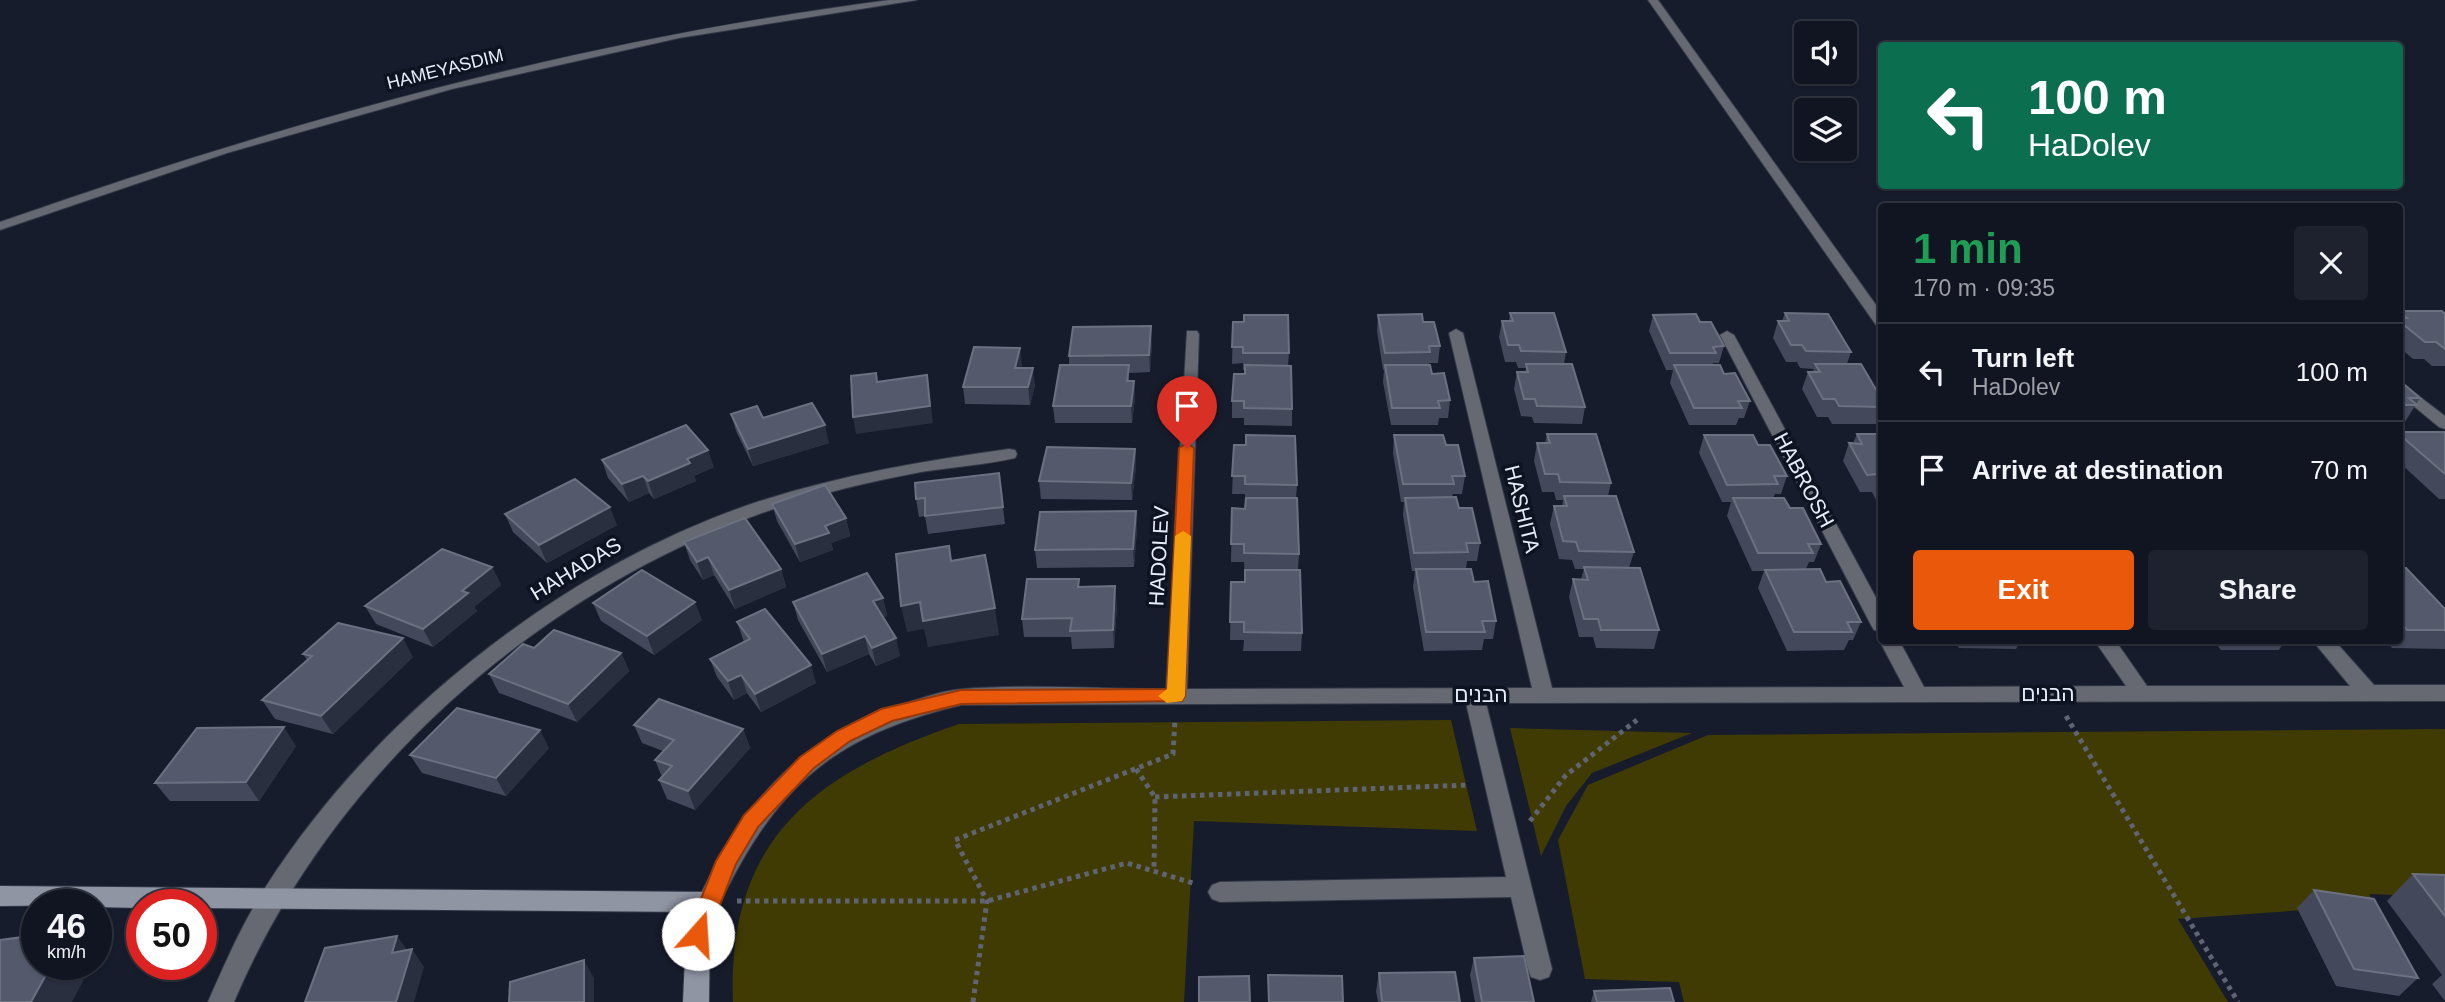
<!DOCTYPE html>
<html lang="en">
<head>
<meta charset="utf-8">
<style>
  :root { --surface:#111521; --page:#1e222e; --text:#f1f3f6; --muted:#9c9fa5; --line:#30343f; --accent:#ea580c }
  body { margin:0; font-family:Helvetica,Heebo,sans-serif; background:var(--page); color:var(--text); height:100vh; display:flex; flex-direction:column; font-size:26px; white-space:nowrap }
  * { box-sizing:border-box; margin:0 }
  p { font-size:23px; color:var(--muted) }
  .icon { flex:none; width:38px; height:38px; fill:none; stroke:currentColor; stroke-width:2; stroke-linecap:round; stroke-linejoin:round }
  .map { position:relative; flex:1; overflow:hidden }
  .details { position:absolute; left:1878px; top:203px; width:525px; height:441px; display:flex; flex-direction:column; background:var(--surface); border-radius:7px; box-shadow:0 2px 5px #0004,0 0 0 2px var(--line) }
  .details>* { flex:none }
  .guide { position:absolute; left:1878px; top:42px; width:525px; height:147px; border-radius:7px; box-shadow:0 2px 5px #0004,0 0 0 2px var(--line); background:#0b6e4f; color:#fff; overflow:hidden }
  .fabs { position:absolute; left:1794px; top:21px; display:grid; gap:14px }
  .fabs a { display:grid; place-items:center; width:63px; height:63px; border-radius:7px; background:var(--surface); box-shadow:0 2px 5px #0004,0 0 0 2px var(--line); font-size:35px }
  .speed { position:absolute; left:21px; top:889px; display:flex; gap:14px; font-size:35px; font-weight:700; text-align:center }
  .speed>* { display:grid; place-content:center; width:91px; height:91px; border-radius:50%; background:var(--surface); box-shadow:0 2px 5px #0004,0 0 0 2px var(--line); line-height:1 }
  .speed small { font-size:18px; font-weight:400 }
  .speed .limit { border:10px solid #d22; background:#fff; color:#111 }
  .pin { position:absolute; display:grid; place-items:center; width:60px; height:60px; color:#fff; margin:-72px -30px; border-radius:50% 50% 50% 0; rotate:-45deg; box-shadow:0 0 7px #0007 }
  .pin .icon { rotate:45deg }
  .me { position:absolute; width:77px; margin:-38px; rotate:19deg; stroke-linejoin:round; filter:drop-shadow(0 0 5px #0008) }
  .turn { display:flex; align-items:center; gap:24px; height:147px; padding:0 35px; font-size:32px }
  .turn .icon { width:91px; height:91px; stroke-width:2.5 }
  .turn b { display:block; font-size:49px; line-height:60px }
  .round { display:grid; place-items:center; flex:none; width:74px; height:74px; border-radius:7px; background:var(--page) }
  .overview { display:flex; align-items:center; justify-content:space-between; height:119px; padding:0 35px }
  h1 { font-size:42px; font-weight:700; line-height:52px; color:#1e9e55 }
  .primary-button { display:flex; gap:14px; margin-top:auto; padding:14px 35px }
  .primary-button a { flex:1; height:80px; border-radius:7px; background:var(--accent); color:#fff; font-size:28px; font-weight:700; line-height:80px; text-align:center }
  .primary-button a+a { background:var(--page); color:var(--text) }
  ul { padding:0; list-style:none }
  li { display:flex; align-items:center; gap:21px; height:98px; padding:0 35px; border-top:2px solid var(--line) }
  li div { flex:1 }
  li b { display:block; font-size:26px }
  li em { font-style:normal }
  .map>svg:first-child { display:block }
  .green { fill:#403b03 }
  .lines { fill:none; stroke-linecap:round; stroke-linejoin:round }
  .street-casing { stroke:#343949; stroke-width:2 }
  .secondary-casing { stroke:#343949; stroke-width:2 }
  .path { stroke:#5f6472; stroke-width:5; stroke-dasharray:4.5 4.5; stroke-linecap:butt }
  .street { fill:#666972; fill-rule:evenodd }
  .secondary { fill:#9095a4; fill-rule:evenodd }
  .wall { fill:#43485a }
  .shaded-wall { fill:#2a2f40 }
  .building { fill:#545a6b; stroke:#6c7181; stroke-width:2 }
  .route { fill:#ea580c; stroke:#983908; stroke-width:2 }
  .slow { fill:#f59e0b }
  .labels { text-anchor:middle; stroke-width:7; stroke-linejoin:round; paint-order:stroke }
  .far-street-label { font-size:18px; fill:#e9edf9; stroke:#0e1322 }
  .street-label { font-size:21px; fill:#e9edf9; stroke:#0e1322 }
</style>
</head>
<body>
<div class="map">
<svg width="2445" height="1002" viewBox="0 0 2445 1002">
  <rect width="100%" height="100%" fill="#171c2c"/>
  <g class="green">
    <path d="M1451,720L1477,831L1194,821L1184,1002H733C727,837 816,773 959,724Z"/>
    <path d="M1510,728L1692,733L1592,773L1566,806L1541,856Z"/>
    <path d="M2445,729V897L2369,894L2375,905L2178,919L2228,1002H1684L1679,982L1585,979L1558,840L1588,785L1708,735Z"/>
  </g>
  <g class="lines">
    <g class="street-casing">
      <g id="street">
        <path d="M890,0H917L679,38L452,89L227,153L0,230V222C294,119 581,40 890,0Z"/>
        <path d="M1648,0H1658L1881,312V326L1876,325Z"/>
        <path d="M1456,329L1463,333L1552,688L1904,687L1879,640L1881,636V640H1899L1924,687L2126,686L2094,640H2115L2147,686H2350L2312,640H2334L2374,685H2445V701L1486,703L1552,969L1549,977L1540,980L1531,977L1528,969L1511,897L1220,902L1212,899L1208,892L1212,885L1220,882L1506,877L1466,703L961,705C829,737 775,788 717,909L709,912L701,909L697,902C741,809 791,744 891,708C913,701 939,691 963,689C1030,684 1099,689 1166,689L1187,331H1197L1199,334L1187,689L1532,688L1449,333Z"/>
        <path d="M1727,331L1734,335L1881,607V632L1874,630L1871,625L1720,335Z"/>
        <path d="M2399,381L2445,416V429L2439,427L2399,394Z"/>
        <path d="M1009,449L1015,450L1017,454L1015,458C984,465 952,467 921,472C868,482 813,495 762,513C533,595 329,777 234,1002H208C225,963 242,924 265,888C374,717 559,570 751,504C835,476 922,461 1009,449Z"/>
      </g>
    </g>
    <g class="secondary-casing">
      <path id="secondary" d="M0,886L709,892L717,895L721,902L710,934L709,1002H683L686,934L694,912L201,908V905H142V908L96,907V905L0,906Z"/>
    </g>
    <g class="path">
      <path d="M2066,716L2238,1002"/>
      <path d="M1136,769L1155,797L1154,871"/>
      <path d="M1155,797L1469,785"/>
      <path d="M1530,821L1566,775L1637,720"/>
      <path d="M737,901H987L1127,863L1196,884"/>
      <path d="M973,1002L987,901L955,840L1173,754L1175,719"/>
    </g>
    <use href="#street" class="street"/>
    <use href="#secondary" class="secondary"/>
  </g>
  <g class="wall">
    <path d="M2399,311L2445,314V366H2432L2424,359H2413L2399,347Z"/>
    <path d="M1510,313L1566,352L1564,364L1585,407L1582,424L1534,423L1532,417L1521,416L1514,389L1517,372H1525L1526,368H1518L1516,362H1505L1499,337L1502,321H1509Z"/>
    <path d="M1785,313L1851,352L1847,364L1881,398V421L1880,424H1832L1828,417H1817L1802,389L1808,372H1812L1814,369L1800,368L1797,362H1786L1773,338L1778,321H1782Z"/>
    <path d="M1378,315L1423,322L1440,346L1438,363H1429V365L1432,374L1450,400L1448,418H1439L1438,425H1391L1383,382L1384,370H1383L1377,331Z"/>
    <path d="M1653,315L1700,322L1724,346L1719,363H1713L1712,365L1724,374L1750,401L1744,418H1739L1736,425H1689L1670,383L1673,370H1666L1649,331Z"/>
    <path d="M1233,322L1289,353L1288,366L1292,409V426L1244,425V418H1232V401L1245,374V370H1243V363L1232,364Z"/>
    <path d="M1152,343L1150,372L1129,373V381H1134L1135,398L1132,423H1055L1053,406L1069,365V356Z"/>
    <path d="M1022,365L1021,368L1035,385L1030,405L965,404L963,387Z"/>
    <path d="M2399,380L2420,398L2405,422H2399Z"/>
    <path d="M731,414L763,418L829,443L753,466L736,431Z"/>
    <path d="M2399,432H2445V499H2439L2399,462Z"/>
    <path d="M1547,434L1611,483L1608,496L1634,552L1629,568L1659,630L1654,649L1596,648L1593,637H1579L1569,597L1573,579H1581L1584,569H1575L1572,560L1559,559L1550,524L1554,506H1562L1563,500H1556L1554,492H1542L1534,461L1537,443H1545Z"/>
    <path d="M1857,434H1881V501L1876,500L1872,492H1860L1843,461L1849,443H1853Z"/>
    <path d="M1394,435L1446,445L1465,476L1462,494H1453L1452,497L1480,543L1477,561H1467L1466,569L1496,621L1493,639H1484L1482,650L1424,651L1413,587L1415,571H1412L1403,515L1404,502H1401L1393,453Z"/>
    <path d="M1704,435L1758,445L1787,476L1781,494H1775L1773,498L1790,508L1821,544L1814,562H1809L1806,569L1826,582L1861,622L1853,640H1849L1844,650L1787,651L1758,588L1764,571H1752L1727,516L1731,502H1722L1699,453Z"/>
    <path d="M1234,445L1297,485L1296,498L1299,554L1298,570L1302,633L1301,651H1243L1244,640H1230L1231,582H1245L1244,562H1231L1232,508L1245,509L1246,502H1245V494H1232Z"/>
    <path d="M1135,449L1136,466L1132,500L1041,499L1039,481Z"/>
    <path d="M602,460L714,467L694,476L696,481L654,499L649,493L629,502L608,478Z"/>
    <path d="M999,473L1005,524L928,534L925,516L919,517L916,499Z"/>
    <path d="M772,504L846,518L850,536L831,543L833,550L800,562L777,521Z"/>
    <path d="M1136,511L1137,529L1134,567L1037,568L1035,550Z"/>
    <path d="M505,514L617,525L547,563L513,532Z"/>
    <path d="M1881,515V532L1877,525Z"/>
    <path d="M684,542L781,569L786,587L735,609L714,575L703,580L690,560Z"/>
    <path d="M492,567L501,585L474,607L477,611L433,647L376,624L365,606Z"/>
    <path d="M2399,568L2445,609V649L2392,648L2386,640H2399Z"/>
    <path d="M1080,587L1117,605L1114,648L1072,649L1071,637H1024L1022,619Z"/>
    <path d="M883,598L887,616L883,617L900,656L876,666L869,654L827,672L798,620L793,602Z"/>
    <path d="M593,603L702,620L654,655L601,621Z"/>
    <path d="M737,622L816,683L761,712L747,693L734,700L717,677L710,659L744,642Z"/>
    <path d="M1954,640H2021L2016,649L1959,648Z"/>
    <path d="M2213,640H2285L2279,650H2221Z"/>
    <path d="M534,648L621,653L629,671L577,722L499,693L489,674Z"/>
    <path d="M303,654L413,657L333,734L275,719L262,700L307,660Z"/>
    <path d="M634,725L743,729L750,748L695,810L667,799L659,780L662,777L655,760L663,751L642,743Z"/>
    <path d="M296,746L259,801H170L155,783Z"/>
    <path d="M549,748L506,796L422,773L410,755Z"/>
    <path d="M2413,874L2445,875V1001L2432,984L2442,975L2387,901Z"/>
    <path d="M2314,890L2418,978L2399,996L2336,986L2297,908Z"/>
    <path d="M1474,958L1534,1002H1475L1470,975Z"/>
    <path d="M1379,973L1460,1002H1378L1376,991Z"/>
    <path d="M1594,991L1674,1002H1591Z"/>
  </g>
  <g class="shaded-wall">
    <path d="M1151,326L1152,343L1150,372L1149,355Z"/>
    <path d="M1020,348L1022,365L1017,385L1015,368Z"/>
    <path d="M1033,368L1035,385L1030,405L1028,387Z"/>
    <path d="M927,375L933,423L856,434L853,417Z"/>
    <path d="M1134,381L1135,398L1132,423L1131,406Z"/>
    <path d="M825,425L829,443L753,466L748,449Z"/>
    <path d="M1135,449L1136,466L1132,500L1131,483Z"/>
    <path d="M708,450L714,467L694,476L696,481L654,499L648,481L687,459Z"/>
    <path d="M643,476L649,493L629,502L622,484Z"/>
    <path d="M610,507L617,525L547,563L539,545Z"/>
    <path d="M1136,511L1137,529L1134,567L1133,549Z"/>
    <path d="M846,518L850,536L831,543L833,550L800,562L795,544L825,526Z"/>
    <path d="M708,557L714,575L703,580L697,562Z"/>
    <path d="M492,567L501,585L474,607L477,611L433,647L423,629L462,591Z"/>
    <path d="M781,569L786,587L735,609L729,590Z"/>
    <path d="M1115,586L1117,605L1114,648L1113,630Z"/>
    <path d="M883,598L887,616L877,620L873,601Z"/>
    <path d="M695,602L702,620L654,655L647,636Z"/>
    <path d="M920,602L995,608L999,635L928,647L924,629L907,632L901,606Z"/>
    <path d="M865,636L869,654L827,672L822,654Z"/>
    <path d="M403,638L413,657L333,734L321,716Z"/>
    <path d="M896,638L900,656L876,666L872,648Z"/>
    <path d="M621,653L629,671L577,722L568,704Z"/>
    <path d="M811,665L816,683L761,712L755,694Z"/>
    <path d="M741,675L747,693L734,700L728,681Z"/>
    <path d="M284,727L296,746L259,801L246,782Z"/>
    <path d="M743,729L750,748L695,810L688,791Z"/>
    <path d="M540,730L549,748L506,796L496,778Z"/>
    <path d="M397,936L410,954L392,953Z"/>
    <path d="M412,949L424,967L414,1002H396Z"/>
    <path d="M584,960L594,978V1002H584Z"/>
    <path d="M52,964H92L72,1002H31Z"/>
  </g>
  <g class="building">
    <path d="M2399,311H2442L2445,314V349L2436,342H2425L2399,321V318H2407Z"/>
    <path d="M1510,313H1554L1566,352L1521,351L1519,345H1508L1502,321H1513Z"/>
    <path d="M1785,313L1828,314L1851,352L1806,351L1802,345H1791L1778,321H1789Z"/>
    <path d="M1422,314L1423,322H1434L1440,346H1429L1430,352L1385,353L1378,315Z"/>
    <path d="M1696,314L1700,322H1711L1724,346L1713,347L1716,353H1670L1653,315Z"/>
    <path d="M1244,315H1288L1289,353H1243V347H1232L1233,322H1244Z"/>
    <path d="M1151,326L1149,355L1069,356L1073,327Z"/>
    <path d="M974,347L1020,348L1015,368H1033L1028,387H963Z"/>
    <path d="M1526,364H1572L1585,407L1537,406L1535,399H1524L1517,372H1528Z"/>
    <path d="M1815,364H1861L1881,398V407L1839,406L1835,399H1823L1808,372H1820Z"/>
    <path d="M1060,365H1129L1127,381H1134L1131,406H1053Z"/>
    <path d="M1245,365L1291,366L1292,409L1244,408V401H1232L1234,374H1245Z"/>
    <path d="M1385,365H1430L1432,374L1444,373L1450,400L1438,401L1440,408H1392Z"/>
    <path d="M1674,365H1720L1724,374L1735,373L1750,401H1738L1742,408H1694Z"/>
    <path d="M876,373L877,382L927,375L930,406L853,417L851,376Z"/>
    <path d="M2399,380L2420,398H2409L2417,405H2399Z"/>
    <path d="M812,403L825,425L748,449L731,414L757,406L763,418Z"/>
    <path d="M686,425L708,450L687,459L690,463L648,481L643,476L622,484L602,460Z"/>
    <path d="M2399,432H2445V474L2399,434Z"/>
    <path d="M1547,434H1596L1611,483L1560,482L1558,474H1545L1537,443H1550Z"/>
    <path d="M1857,434H1881V478L1879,474L1867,475L1849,443L1862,444Z"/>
    <path d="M1246,435L1295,436L1297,485L1245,484V476H1232L1234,445H1246Z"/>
    <path d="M1394,435H1443L1446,445H1458L1465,476H1452L1454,484H1403Z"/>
    <path d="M1704,435H1753L1758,445H1770L1787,476H1774L1778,484L1727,485Z"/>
    <path d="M1047,447L1135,449L1131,483L1039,481Z"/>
    <path d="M999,473L1003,507L925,516V498L916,499L915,483Z"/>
    <path d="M575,479L610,507L539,545L505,514Z"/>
    <path d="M825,485L846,518L825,526L829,533L795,544L772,504Z"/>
    <path d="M1564,496H1616L1634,552L1579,551L1576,542L1563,541L1554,506H1567Z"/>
    <path d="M1456,497L1459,508H1472L1480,543H1466L1468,552L1414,553L1405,498Z"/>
    <path d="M1246,498H1297L1299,554L1244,553V544H1231L1232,508L1245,509Z"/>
    <path d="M1733,498H1784L1790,508H1803L1821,544H1808L1813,553H1758Z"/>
    <path d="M1136,511L1133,549L1035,550L1040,512Z"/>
    <path d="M745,518L781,569L729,590L708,557L697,562L684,542Z"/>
    <path d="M949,546L951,561L985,555L995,608L923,621L920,602L901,606L896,554Z"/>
    <path d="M442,549L492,567L462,591L468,593L423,629L365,606Z"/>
    <path d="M1584,567L1640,568L1659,630H1601L1598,619H1584L1573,579L1588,580Z"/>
    <path d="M2399,568H2406L2445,609V630H2407L2399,621Z"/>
    <path d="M1416,569H1471L1474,582L1488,581L1496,621H1482L1485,632H1426Z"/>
    <path d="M1820,569L1826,582L1840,581L1861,622H1847L1852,632H1794L1765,570Z"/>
    <path d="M642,570L695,602L647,636L593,603Z"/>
    <path d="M1245,570H1300L1302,633L1244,632V622H1230L1231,582H1245Z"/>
    <path d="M867,573L883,598L873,601L896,638L872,648L865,636L822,654L793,602Z"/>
    <path d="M1027,579H1079L1078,587L1115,586L1113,630L1070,631L1072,618L1022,619Z"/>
    <path d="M765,609L811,665L755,694L741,675L728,681L710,659L750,639L737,622Z"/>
    <path d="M338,623L403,638L321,716L262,700L312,656L303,654Z"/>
    <path d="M554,630L621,653L568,704L489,674L523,644L534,648Z"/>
    <path d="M659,699L743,729L688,791L659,780L672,766L655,760L674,740L634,725Z"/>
    <path d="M457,708L540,730L496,778L410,755Z"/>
    <path d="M284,727L246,782L155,783L197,728Z"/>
    <path d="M2413,874L2445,875V916Z"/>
    <path d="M2314,890L2374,899L2418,978L2354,969Z"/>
    <path d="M37,935V964H52L31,1002H0V940Z"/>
    <path d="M397,936L392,953L412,949L396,1002H305L325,948Z"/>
    <path d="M1524,956L1534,1002H1482L1474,958Z"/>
    <path d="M584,960V1002H509L510,982Z"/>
    <path d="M1455,972L1460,1002H1382L1379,973Z"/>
    <path d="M1268,975L1342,976L1343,1002H1269Z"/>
    <path d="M1249,976L1250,1002H1199V977Z"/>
    <path d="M1670,988L1674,1002H1597L1594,991Z"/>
  </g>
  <path class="route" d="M1187,443L1194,448L1185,696L1182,701L961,704L892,721L850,741L814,768L758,827L736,864L706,941L698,944L690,941L687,934L716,861L744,815L800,757L837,731L881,709L961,690L1167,689L1179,448Z"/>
  <path class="slow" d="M1183,531L1191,536L1185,696L1182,701L1167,703L1158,696L1167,689L1175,536Z"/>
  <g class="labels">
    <g class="far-street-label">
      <text transform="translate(445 69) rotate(-14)" y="6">HAMEYASDIM</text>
    </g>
    <g class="street-label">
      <text transform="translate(1804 480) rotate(62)" y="7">HABROSH</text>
      <text transform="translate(1522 509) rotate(76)" y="7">HASHITA</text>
      <text transform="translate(1159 556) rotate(-87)" y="7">HADOLEV</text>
      <text transform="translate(576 569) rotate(-31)" y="7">HAHADAS</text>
      <text x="2048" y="701">הבנים</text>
      <text x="1481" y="702">הבנים</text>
    </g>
  </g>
</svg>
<div class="fabs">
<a><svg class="icon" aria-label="sound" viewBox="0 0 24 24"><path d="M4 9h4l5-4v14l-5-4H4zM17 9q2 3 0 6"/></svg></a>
<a><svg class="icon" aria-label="layers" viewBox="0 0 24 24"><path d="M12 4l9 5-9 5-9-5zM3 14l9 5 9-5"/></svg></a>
</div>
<div class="speed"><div>46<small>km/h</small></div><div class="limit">50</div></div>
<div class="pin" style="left:1187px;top:448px;background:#d93025"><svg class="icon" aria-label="arrive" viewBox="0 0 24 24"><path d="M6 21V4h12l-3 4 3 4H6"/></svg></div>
<svg class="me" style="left:698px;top:934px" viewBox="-20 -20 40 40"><circle r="19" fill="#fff"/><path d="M0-13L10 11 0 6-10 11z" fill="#ea580c"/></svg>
<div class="guide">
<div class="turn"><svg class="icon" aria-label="left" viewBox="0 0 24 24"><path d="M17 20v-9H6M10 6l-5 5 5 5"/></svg><div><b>100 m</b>HaDolev</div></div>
</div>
<section class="details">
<div class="overview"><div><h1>1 min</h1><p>170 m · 09:35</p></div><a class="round"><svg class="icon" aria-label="close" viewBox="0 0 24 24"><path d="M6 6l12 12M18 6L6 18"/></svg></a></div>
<ul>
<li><svg class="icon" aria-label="left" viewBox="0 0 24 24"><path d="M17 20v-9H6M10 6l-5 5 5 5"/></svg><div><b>Turn left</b><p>HaDolev</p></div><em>100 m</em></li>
<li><svg class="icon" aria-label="arrive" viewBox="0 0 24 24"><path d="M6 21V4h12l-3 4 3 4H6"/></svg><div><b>Arrive at destination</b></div><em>70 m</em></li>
</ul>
<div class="primary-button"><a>Exit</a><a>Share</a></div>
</section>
</div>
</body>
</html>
